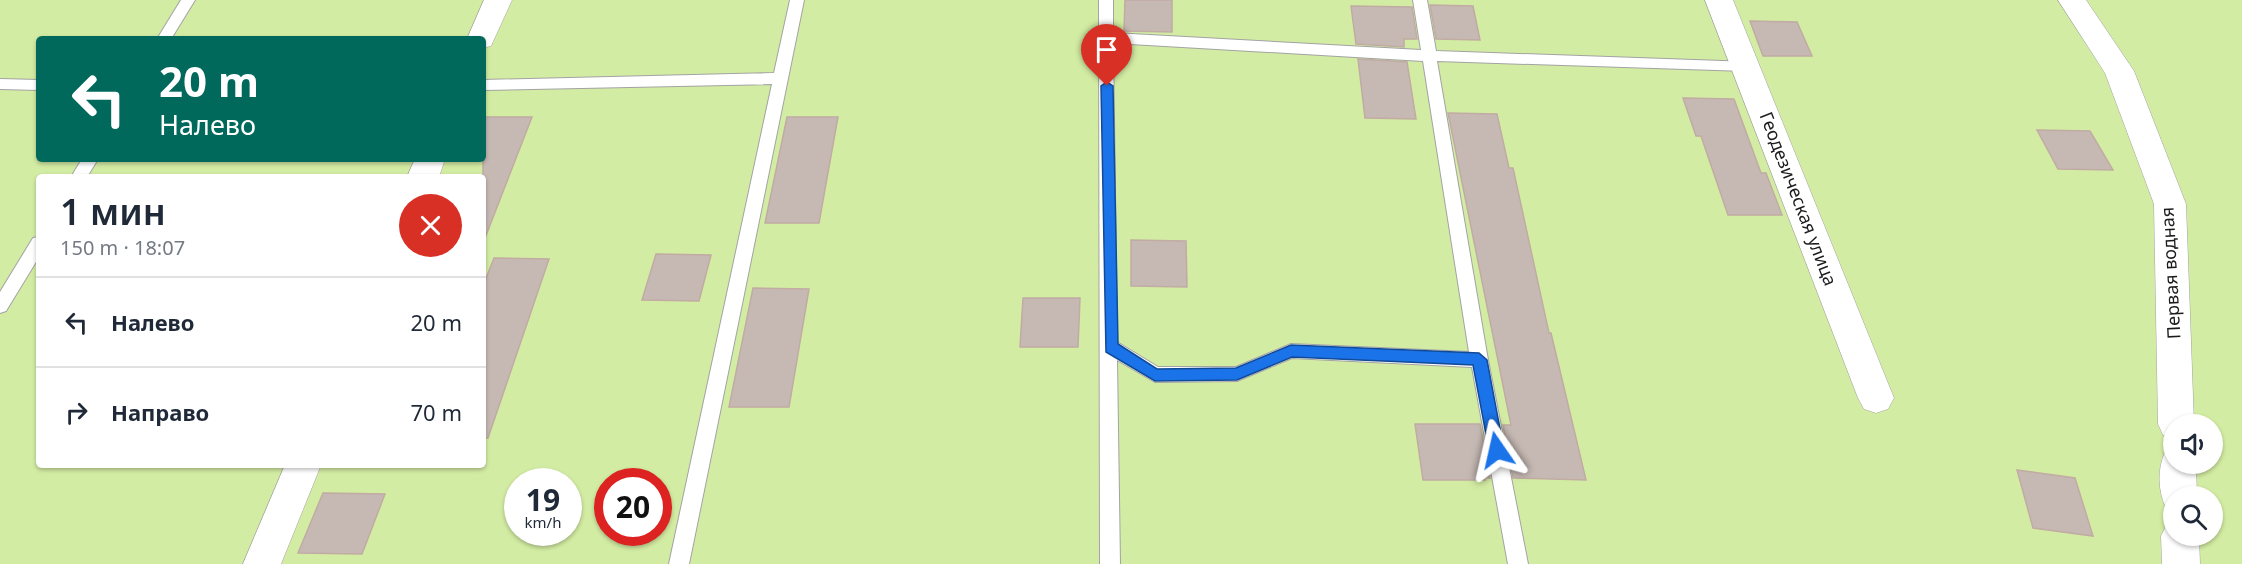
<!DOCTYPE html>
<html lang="ru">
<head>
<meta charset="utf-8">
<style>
  :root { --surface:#fff; --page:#f2f2f3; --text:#1f2937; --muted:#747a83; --line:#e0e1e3 }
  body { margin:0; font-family:"Noto Sans",sans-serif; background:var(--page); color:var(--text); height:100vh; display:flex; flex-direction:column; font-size:22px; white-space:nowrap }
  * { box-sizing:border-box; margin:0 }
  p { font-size:20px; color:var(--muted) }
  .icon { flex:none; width:33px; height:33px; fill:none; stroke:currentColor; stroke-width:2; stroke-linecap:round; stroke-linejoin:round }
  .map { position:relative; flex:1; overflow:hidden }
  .details { position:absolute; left:36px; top:174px; width:450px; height:294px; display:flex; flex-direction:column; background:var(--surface); border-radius:6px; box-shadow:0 2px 4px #0004 }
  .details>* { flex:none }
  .hud { position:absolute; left:36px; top:36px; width:450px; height:126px; border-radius:6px; box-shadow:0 2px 4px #0004; background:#00695c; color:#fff; overflow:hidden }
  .buttons { position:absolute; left:2163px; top:414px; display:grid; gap:12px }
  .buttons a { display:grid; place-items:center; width:60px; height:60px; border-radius:50%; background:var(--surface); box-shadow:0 2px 4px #0004; font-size:30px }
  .speed { position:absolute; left:504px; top:468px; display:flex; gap:12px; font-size:30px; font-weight:700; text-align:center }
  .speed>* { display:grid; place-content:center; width:78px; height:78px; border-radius:50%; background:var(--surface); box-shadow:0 2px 4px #0004; line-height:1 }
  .speed small { font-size:15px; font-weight:400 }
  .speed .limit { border:9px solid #d22; background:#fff; color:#111 }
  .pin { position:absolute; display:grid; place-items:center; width:51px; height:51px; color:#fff; margin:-62px -26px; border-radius:50% 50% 50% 0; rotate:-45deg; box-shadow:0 0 6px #0007 }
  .pin .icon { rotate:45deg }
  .me { position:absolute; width:66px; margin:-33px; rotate:349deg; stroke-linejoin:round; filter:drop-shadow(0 0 4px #0008) }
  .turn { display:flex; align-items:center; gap:21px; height:126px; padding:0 24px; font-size:27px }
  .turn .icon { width:78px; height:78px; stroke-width:2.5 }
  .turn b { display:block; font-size:42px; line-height:51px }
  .round { display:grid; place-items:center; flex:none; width:63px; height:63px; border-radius:32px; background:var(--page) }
  .headline { display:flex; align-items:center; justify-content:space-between; height:102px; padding:0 24px }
  h1 { font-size:36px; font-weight:600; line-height:45px }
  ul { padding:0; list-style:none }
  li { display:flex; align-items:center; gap:18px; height:90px; padding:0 24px; border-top:2px solid var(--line) }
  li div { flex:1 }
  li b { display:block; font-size:22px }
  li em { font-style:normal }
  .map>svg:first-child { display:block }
  .grass { fill:#d3eca3; fill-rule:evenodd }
  .building { fill:#c6b9b4; stroke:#c1aba3; stroke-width:1.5 }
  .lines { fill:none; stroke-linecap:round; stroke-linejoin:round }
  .service-casing { stroke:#a3a3a3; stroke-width:2 }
  .minor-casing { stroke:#a3a3a3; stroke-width:1 }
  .service { fill:#fff; fill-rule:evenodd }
  .minor { fill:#fff; fill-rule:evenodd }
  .route { fill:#1a73e8; stroke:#114b97; stroke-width:1.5 }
  .labels { text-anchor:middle; stroke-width:5; stroke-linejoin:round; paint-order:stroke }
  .street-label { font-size:18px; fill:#1c1c1c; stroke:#fff }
</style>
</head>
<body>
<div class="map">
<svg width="2242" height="564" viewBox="0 0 2242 564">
  <rect width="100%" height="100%" fill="#eee8e1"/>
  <path class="grass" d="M0,0H2242V564H0ZM39,39H483V159H39ZM39,177H483V465H39ZM2174,424H2212V464H2174ZM518,482H568V532H518ZM608,482H658V532H608ZM2174,496H2212V536H2174Z"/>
  <g class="building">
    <path d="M1125,0H1172V32L1124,31Z"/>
    <path d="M1430,5L1473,6L1480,40L1436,39Z"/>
    <path d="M1351,6L1412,7L1417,39H1404V47L1356,44Z"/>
    <path d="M1750,21L1797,22L1812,56H1763Z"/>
    <path d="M1358,59L1407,62L1416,119L1365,118Z"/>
    <path d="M1683,98L1734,99L1761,173H1766L1782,215H1728L1701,136H1696Z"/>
    <path d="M1448,113L1497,114L1509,168H1513L1549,333H1551L1586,480L1513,478L1503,425H1511Z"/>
    <path d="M483,117H532L485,238H483Z"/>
    <path d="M787,117H838L819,223H765Z"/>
    <path d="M2037,130L2090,131L2113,170L2058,169Z"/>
    <path d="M1131,240L1186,241L1187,287L1131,286Z"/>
    <path d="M656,254L711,255L699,301L642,300Z"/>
    <path d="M494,258L549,259L488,438H483V286Z"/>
    <path d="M753,288L809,289L789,407H729Z"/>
    <path d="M1023,298H1080L1078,347H1020Z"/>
    <path d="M1415,424H1480L1490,478H1485V480H1423Z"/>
    <path d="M2017,470L2075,478L2093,536L2033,528Z"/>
    <path d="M323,493L385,494L362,554L298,553Z"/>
  </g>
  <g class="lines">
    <g class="service-casing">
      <g id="service">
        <path d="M181,0H195L171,39H157Z"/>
        <path d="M790,0H804L689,564H669L772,84L483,90V80L774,73Z"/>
        <path d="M1099,0H1113V33L1421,50L1413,0H1427L1436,51L1751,62L1753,66L1751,70L1746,71L1437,61L1488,360L1528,564H1508L1472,367L1292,358L1237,381L1155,382L1117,360L1120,564H1100ZM1113,43L1423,61L1469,352L1291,344L1236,367H1158L1117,342Z"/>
        <path d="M0,79L39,80V90L0,89Z"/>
        <path d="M82,159H98L87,177H71Z"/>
        <path d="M39,237V257L6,311L0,313V292L33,238Z"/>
      </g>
    </g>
    <g class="minor-casing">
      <g id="minor">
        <path d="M484,0H512L491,46L483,48V39H467Z"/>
        <path d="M1705,0H1733L1894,398L1888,409L1876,413L1864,409L1858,398Z"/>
        <path d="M2058,0H2086L2134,71L2186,204L2194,424H2174V439L2163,435L2158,424L2154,204L2105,73Z"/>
        <path d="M415,159H445L439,177H407Z"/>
        <path d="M2174,449V464H2196L2197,496H2174V511L2166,508C2158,491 2157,470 2165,452Z"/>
        <path d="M285,465H321L281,564H243Z"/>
        <path d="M2174,521V536H2199L2200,564H2162L2161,536L2167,524Z"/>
      </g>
    </g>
    <use href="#service" class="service"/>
    <use href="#minor" class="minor"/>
  </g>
  <path class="route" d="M1107,82L1113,86L1118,344L1157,369L1236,368L1291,345L1479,353L1487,360L1504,450L1502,455H1491L1489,450L1473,365L1292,357L1237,380L1155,381L1106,352L1101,86Z"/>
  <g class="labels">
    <g class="street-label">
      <text transform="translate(1798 199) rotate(69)" y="6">Геодезическая улица</text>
      <text transform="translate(2171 273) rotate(-93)" y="6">Первая водная</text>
    </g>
  </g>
</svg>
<div class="buttons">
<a><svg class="icon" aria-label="sound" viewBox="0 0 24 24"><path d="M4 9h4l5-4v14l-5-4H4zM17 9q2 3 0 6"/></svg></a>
<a><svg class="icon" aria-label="search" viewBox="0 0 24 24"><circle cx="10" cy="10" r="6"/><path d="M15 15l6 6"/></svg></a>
</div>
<div class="speed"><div>19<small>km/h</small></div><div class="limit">20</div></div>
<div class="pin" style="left:1107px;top:86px;background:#d93025"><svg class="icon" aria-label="arrive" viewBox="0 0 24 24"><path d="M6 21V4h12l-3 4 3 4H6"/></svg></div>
<svg class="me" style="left:1497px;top:450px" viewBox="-20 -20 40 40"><path d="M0-17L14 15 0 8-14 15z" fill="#1a73e8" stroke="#fff" stroke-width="4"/></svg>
<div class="hud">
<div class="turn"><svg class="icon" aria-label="left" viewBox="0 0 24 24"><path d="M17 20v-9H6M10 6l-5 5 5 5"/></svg><div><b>20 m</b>Налево</div></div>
</div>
<section class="details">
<div class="headline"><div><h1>1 мин</h1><p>150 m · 18:07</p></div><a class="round" style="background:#d93025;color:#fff"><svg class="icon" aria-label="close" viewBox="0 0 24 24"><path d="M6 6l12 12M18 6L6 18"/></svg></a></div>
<ul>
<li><svg class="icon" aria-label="left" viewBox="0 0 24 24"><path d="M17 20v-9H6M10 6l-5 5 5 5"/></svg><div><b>Налево</b></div><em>20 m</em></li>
<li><svg class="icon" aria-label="right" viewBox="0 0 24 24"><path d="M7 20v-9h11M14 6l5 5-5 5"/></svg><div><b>Направо</b></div><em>70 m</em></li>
</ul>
</section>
</div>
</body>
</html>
